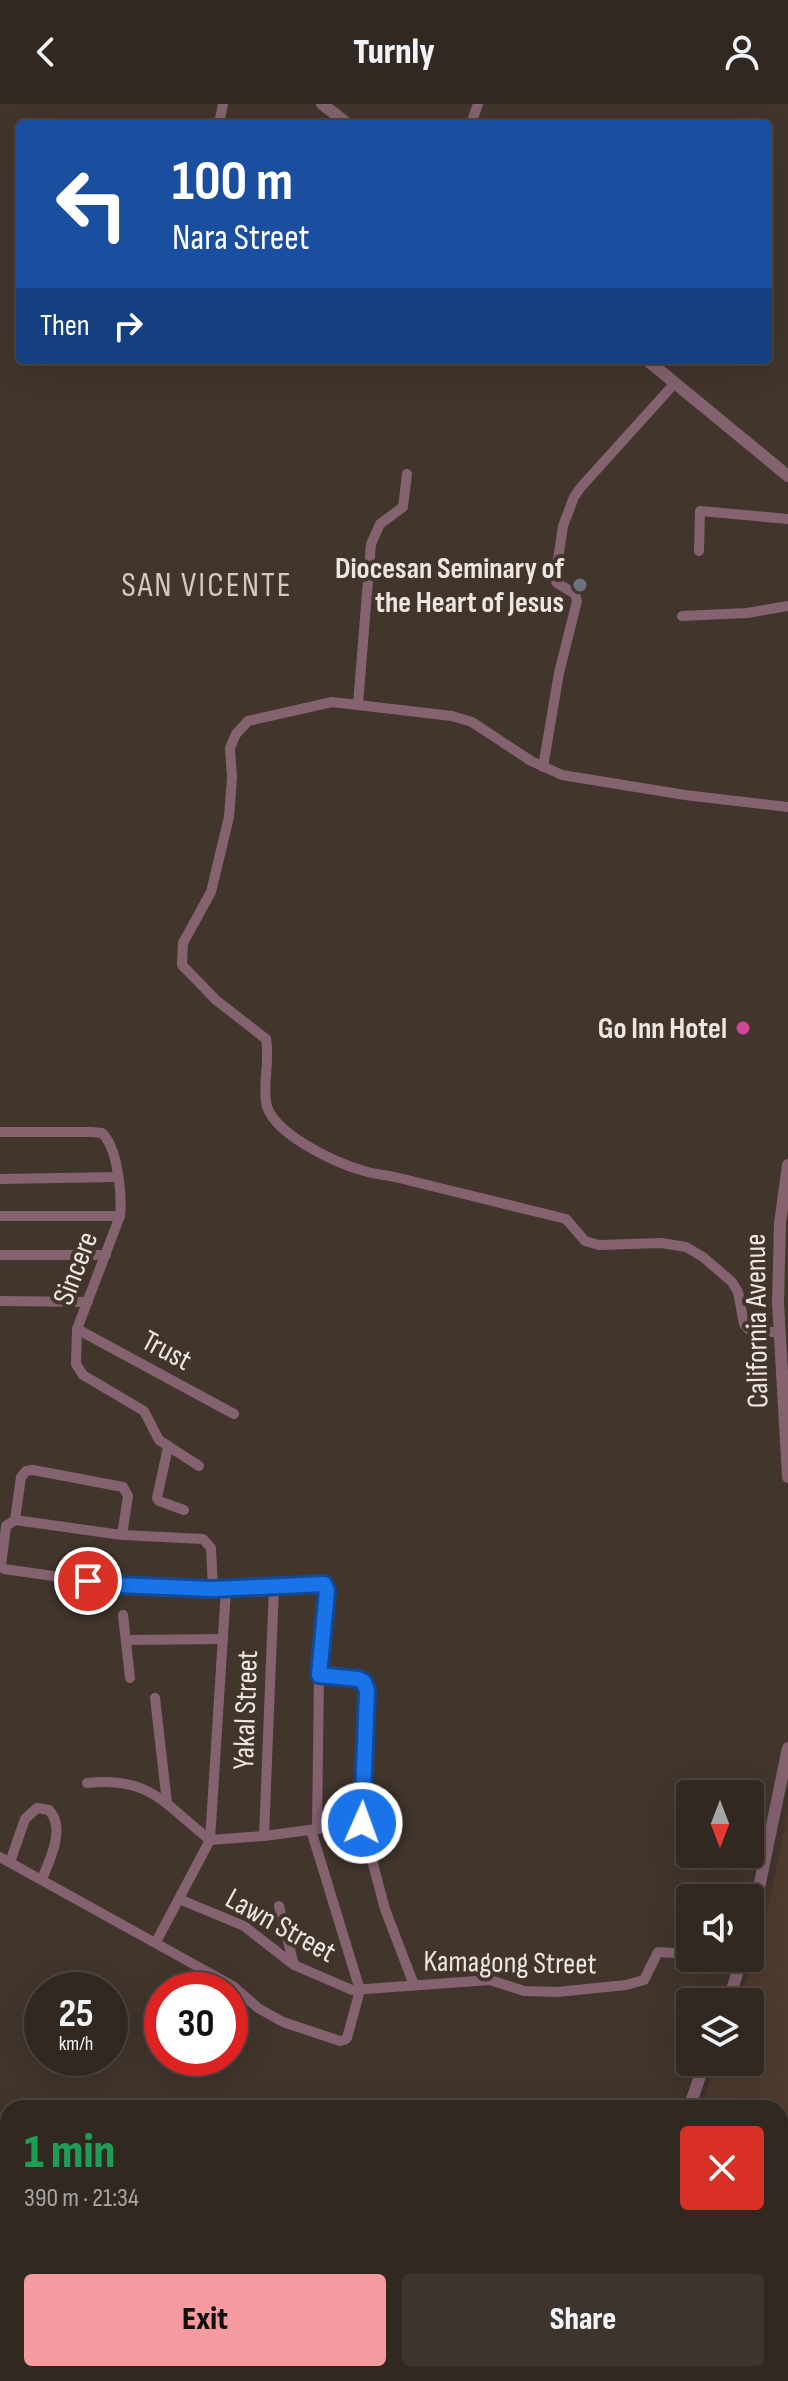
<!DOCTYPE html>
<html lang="en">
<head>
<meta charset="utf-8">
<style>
  :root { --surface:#312821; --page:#3d342e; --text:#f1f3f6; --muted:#a8a6a5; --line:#4c443f; --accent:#f59b9f }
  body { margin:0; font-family:"Sofia Sans Condensed",sans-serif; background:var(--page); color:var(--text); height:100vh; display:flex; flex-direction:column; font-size:30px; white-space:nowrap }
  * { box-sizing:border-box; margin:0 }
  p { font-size:26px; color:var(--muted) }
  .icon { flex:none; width:44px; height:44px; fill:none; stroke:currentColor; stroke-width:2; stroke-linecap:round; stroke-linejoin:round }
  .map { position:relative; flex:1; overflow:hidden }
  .sheet { position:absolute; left:0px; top:1996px; width:788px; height:282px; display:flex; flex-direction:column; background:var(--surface); border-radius:24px 24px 0 0; box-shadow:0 8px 32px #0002,0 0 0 2px var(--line) }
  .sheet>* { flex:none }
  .guide { position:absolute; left:16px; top:16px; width:756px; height:244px; border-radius:8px; box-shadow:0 8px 32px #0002,0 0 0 2px var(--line); background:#1a4fa0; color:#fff; overflow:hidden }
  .needle { width:52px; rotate:180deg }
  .controls { position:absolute; left:676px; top:1676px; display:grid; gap:16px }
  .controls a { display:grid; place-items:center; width:88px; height:88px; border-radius:8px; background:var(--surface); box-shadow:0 8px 32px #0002,0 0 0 2px var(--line); font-size:40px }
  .speed { position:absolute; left:24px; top:1868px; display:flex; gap:16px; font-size:40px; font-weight:700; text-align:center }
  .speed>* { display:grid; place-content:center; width:104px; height:104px; border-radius:50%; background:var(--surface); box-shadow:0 8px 32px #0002,0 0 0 2px var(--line); line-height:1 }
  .speed small { font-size:20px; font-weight:400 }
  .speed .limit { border:12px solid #d22; background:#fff; color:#111 }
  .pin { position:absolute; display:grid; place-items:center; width:68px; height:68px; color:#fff; margin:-34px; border:4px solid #fff; border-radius:50%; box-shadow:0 2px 8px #0007 }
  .me { position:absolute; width:88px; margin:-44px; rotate:2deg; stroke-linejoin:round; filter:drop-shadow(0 0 6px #0008) }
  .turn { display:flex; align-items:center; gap:28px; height:168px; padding:0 24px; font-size:36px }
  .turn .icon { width:104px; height:104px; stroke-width:2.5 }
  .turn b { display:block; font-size:56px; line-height:68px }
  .then { display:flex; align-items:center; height:76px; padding:0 24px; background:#0003; gap:16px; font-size:30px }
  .round { display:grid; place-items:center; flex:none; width:84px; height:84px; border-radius:8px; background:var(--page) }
  .summary { display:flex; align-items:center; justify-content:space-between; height:136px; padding:0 24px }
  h1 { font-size:48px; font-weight:800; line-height:60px; color:#1e9e55 }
  .primary-button { display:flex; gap:16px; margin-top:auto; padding:16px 24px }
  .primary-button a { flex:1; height:92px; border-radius:8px; background:var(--accent); color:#111; font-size:32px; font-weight:800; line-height:92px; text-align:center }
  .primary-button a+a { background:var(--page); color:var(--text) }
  header { display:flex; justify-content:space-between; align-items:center; height:104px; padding:0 24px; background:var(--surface); font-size:36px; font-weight:800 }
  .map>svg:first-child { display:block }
  .built { fill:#4d3b2e }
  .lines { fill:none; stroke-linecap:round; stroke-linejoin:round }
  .minor { stroke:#84626f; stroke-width:10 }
  .tertiary { stroke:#84626f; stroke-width:12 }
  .route-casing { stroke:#114b97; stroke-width:20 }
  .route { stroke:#1a73e8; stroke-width:14 }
  .worship-dot { fill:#6b7280; stroke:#41352c; stroke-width:3 }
  .hotel-dot { fill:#d1479c; stroke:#41352c; stroke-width:3 }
  .labels { text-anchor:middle; stroke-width:8; stroke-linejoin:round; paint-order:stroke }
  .poi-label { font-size:30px; font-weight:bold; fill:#eee6e1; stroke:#41352c; text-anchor:end }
  .street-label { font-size:30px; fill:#eee6e1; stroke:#41352c }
  .quarter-label { font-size:34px; letter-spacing:2px; fill:#d7c7bd; stroke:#41352c }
</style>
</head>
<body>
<header><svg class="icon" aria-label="back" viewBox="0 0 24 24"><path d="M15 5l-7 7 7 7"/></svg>Turnly<svg class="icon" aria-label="person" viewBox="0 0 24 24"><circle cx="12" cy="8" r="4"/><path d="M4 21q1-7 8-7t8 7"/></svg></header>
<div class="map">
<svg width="788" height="2277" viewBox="0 0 788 2277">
  <rect width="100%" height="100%" fill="#41352c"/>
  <path class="built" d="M788,1708V2205L780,2204V2004H702L710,1976L732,1958H750V1898H739L763,1827Z"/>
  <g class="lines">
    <g class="minor">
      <path d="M219,20L223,0"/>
      <path d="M471,20L478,0"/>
      <path d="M699,447L700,407L788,415"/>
      <path d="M682,512L747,509L788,502"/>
      <path d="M358,600L371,440L380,420L403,403L407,370"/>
      <path d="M543,663L559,569L577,497L575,490L557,479L555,475L563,422L574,393L581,383L675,279"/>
      <path d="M0,1028H92L102,1029C118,1044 122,1091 120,1112L77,1225L76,1260L83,1271L144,1307L159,1336L199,1362"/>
      <path d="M0,1075L118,1073"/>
      <path d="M0,1112H120"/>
      <path d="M0,1151H106"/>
      <path d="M0,1197L88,1198"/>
      <path d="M77,1225L234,1310"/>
      <path d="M779,1229L748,1225L744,1220L738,1188L732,1178L703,1153L686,1143L661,1139L599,1141L585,1137L566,1115L395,1073C385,1071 374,1070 364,1067C336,1059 270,1029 266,998C263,977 270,956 266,935L216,896L182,861L183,839L211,788L229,713L232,674L230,644L236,630L248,617L332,598L452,612L472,618L531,657L562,671L685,691L788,703"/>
      <path d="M168,1343L157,1394L159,1397L184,1406"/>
      <path d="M15,1416L122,1431L203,1435L211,1444L213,1485"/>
      <path d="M122,1431L128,1392L123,1383L33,1366L26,1367L21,1373L15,1416L6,1422L1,1462L4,1465L116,1481L213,1485L321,1479L326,1482L319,1571L317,1725"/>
      <path d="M123,1511L130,1574"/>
      <path d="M127,1536L223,1535"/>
      <path d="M319,1571L358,1575L366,1581L362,1719L385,1805L414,1881"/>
      <path d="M155,1594L167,1699"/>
      <path d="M87,1679C151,1672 165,1701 210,1736"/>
      <path d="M311,1726L360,1886"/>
      <path d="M264,1732L274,1482"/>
      <path d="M210,1736L264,1732L362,1719"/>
      <path d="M0,1753L233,1882L258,1904L283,1918L340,1937L344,1936L347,1934L360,1886"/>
      <path d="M10,1758L25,1715L37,1704L49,1706C66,1724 50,1755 42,1775"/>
      <path d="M179,1795L244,1822L294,1861L352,1886L490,1876L524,1887L557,1888L626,1881L644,1876L658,1848L690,1850"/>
      <path d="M279,1802L294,1861"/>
      <path d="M156,1838L210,1736L226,1485"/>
      <path d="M709,1854L738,1864"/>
      <path d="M0,2116L8,2101"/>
      <path d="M0,2168L8,2169"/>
      <path d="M156,2270L161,2277"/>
      <path d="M351,2277L353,2270"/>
      <path d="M431,2277V2270"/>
    </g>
    <g class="tertiary">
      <path d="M322,0L348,20"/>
      <path d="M647,256L788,372"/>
      <path d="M788,1061L780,1119L778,1199L788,1373"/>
      <path d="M750,1827L788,1644"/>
      <path d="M728,1898L742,1854"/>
      <path d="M689,2004L705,1958"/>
      <path d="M597,2277L599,2270"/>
    </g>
  </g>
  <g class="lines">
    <g class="route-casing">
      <path id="route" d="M88,1477L116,1481L213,1485L324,1480L327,1487L319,1571L358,1575L364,1578L367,1587L362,1719"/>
    </g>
    <use href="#route" class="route"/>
  </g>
  <circle class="worship-dot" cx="580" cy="481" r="8"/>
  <circle class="hotel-dot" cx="743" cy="924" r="8"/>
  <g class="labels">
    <g class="poi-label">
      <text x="564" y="474">Diocesan Seminary of<tspan x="564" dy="34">the Heart of Jesus</tspan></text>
      <text x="727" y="934">Go Inn Hotel</text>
    </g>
    <g class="street-label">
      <text transform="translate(75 1164) rotate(-69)" y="10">Sincere</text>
      <text transform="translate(756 1217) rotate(-91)" y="10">California Avenue</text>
      <text transform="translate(167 1246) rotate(28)" y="10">Trust</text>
      <text transform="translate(245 1606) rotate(-88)" y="10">Yakal Street</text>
      <text transform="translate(281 1821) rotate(29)" y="10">Lawn Street</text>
      <text transform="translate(510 1858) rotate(1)" y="10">Kamagong Street</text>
    </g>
    <g class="quarter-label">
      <text x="207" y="492">SAN VICENTE</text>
    </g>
  </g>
</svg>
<div class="controls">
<a><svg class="needle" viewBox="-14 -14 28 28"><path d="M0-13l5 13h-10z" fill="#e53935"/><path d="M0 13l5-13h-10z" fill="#a8a6a5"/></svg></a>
<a><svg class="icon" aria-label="sound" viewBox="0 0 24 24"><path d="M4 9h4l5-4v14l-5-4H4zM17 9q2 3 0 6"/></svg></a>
<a><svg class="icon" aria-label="layers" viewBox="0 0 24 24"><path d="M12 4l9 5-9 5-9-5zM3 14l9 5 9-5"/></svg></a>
</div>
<div class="speed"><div>25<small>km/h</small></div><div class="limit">30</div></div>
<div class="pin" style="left:88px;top:1477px;background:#d93025"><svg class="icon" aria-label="arrive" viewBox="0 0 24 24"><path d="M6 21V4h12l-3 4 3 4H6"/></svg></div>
<svg class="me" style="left:362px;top:1719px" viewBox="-20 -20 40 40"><circle r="17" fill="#1a73e8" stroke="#fff" stroke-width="3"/><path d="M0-11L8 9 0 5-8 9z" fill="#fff"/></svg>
<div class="guide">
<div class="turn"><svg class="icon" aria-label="left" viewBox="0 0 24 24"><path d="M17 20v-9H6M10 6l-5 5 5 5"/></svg><div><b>100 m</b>Nara Street</div></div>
<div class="then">Then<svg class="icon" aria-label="right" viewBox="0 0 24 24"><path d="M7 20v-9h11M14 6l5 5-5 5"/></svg></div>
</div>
<section class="sheet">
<div class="summary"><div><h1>1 min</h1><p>390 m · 21:34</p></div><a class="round" style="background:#d93025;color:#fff"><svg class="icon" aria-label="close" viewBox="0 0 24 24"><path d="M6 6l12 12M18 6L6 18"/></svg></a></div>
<div class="primary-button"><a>Exit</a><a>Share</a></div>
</section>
</div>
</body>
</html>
